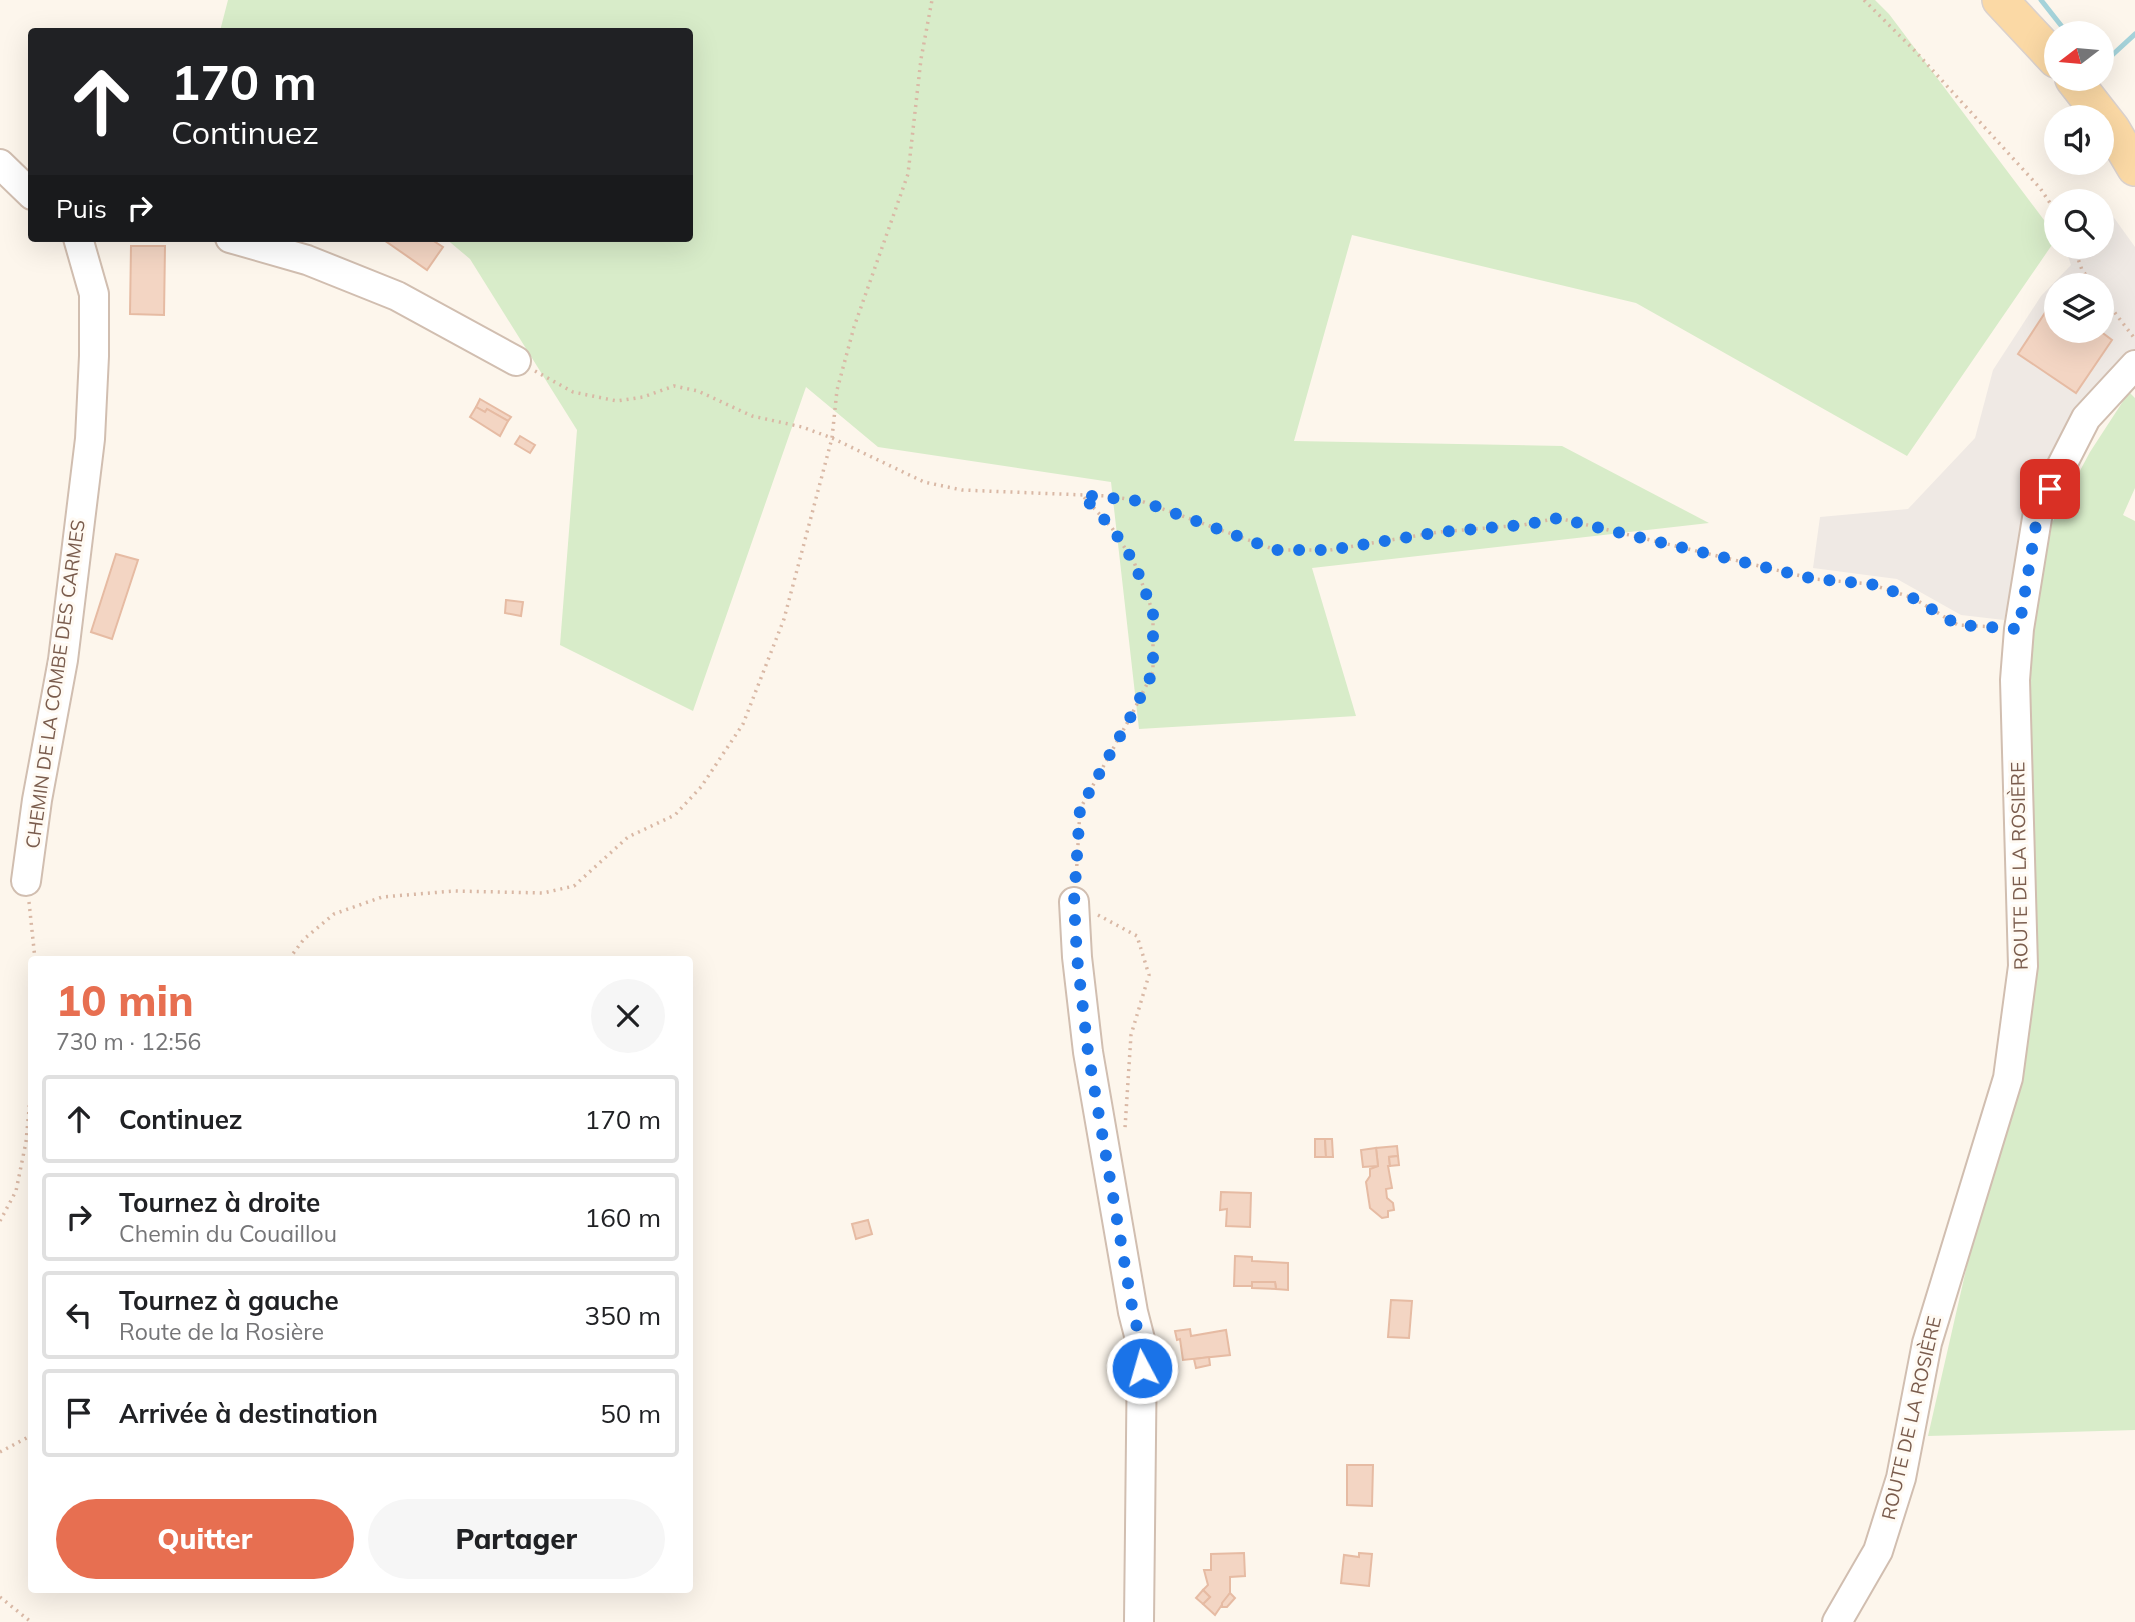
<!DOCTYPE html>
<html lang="fr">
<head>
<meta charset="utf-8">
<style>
  :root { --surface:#fff; --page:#f6f6f6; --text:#202124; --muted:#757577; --line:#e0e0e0; --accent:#e76f51 }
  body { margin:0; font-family:Mulish,sans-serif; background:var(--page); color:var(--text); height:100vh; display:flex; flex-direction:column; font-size:26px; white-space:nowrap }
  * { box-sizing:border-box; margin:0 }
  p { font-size:23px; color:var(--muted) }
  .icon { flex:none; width:38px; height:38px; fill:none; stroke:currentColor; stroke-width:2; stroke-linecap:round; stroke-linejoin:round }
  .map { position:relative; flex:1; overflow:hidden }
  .side { position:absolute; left:28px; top:956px; width:665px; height:637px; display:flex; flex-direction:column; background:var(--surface); border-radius:7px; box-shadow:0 7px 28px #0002 }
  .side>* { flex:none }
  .top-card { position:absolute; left:28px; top:28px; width:665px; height:214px; border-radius:7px; box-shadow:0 7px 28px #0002; background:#202124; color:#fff; overflow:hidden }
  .needle { width:46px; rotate:254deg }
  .buttons { position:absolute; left:2044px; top:21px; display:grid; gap:14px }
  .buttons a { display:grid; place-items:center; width:70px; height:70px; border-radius:50%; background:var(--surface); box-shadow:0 7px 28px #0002; font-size:35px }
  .pin { position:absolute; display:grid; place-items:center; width:60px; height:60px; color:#fff; margin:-30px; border-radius:14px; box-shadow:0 4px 10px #0006 }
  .me { position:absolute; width:77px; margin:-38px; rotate:354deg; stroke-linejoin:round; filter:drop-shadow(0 0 5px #0008) }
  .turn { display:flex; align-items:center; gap:24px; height:147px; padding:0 28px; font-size:32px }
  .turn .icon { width:91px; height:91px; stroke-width:2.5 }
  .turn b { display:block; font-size:49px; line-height:60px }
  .then { display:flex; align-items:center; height:66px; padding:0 28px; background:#0003; gap:14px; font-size:26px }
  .round { display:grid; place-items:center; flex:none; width:74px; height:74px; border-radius:37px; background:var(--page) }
  .overview { display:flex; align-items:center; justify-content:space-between; height:119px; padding:0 28px }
  h1 { font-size:42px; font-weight:800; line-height:52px; color:var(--accent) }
  .button { display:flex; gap:14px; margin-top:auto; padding:14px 28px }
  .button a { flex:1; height:80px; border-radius:42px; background:var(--accent); color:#fff; font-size:28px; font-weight:800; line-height:80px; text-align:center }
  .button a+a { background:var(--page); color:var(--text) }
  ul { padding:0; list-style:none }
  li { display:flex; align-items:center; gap:21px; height:88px; margin:0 14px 10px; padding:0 14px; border:4px solid var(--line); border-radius:7px }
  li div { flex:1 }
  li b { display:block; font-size:26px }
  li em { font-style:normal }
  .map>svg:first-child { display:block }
  .industrial { fill:#efe9e4; fill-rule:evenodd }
  .green { fill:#d8ecc9 }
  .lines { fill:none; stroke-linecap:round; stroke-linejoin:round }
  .stream { stroke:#a5d3da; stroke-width:5 }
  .building { fill:#f3d5c3; stroke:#e6bba3; stroke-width:2 }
  .minor-casing { stroke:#d1beb0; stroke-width:32 }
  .major-casing { stroke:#dad1cd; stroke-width:38 }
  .path { stroke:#d9b8a5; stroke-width:3.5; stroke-dasharray:2 5; stroke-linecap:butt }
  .minor { stroke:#fff; stroke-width:28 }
  .major { stroke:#fbd9a5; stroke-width:35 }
  .route { stroke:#1a73e8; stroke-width:12; stroke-dasharray:0 21.6 }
  .labels { text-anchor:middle; stroke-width:6; stroke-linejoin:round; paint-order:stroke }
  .street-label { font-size:19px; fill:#7a5c4d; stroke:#fffaf3 }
</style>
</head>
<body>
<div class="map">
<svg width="2135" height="1622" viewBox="0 0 2135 1622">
  <rect width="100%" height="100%" fill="#fdf6ec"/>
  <path class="industrial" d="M2102,201L2135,247V355L2029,515L2004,620L1961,615L1897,579L1813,568L1820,517L1908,509L1975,438L1993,370L2041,296L2071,265L2065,247H2102ZM2056,285H2102V331H2056Z"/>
  <g class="green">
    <path d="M228,0H1875L1889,14L2056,236V239L1907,456L1636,303L1352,235L1294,441L1562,446L1709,523L1312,568L1356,716L1139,729L1111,482L878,447L806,387L693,711L560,645L577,430L470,259L445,238H690V32L220,31Z"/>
    <path d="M2129,392L2135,398V488L2123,515L2135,521V1430L1928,1436L2037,959L2029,667L2045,536L2090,452Z"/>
  </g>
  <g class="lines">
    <g class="stream">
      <path d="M2041,0L2067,33"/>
      <path d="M2102,56L2109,58L2135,34"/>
    </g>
  </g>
  <g class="building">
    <path d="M381,238H429L443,247L427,270Z"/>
    <path d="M131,246H165L164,315L130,314Z"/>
    <path d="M2054,299L2056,301V331H2100L2112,340L2076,393L2018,354Z"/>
    <path d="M480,399L511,417L508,421L487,409L485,412L476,407Z"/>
    <path d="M476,407L485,412L487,409L508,421L500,436L470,417Z"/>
    <path d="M520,436L535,445L530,453L515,444Z"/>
    <path d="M116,554L138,560L112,639L91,632Z"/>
    <path d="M506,600L523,602L521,616L505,613Z"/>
    <path d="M1315,1139H1325L1326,1157H1315Z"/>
    <path d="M1325,1139H1332L1333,1157H1326Z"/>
    <path d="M1397,1146L1398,1156L1389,1157L1390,1166H1388L1392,1188L1386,1189L1387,1198L1393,1203L1394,1210L1388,1211V1217L1382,1218L1370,1208L1366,1182L1370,1176V1169L1378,1166L1376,1148Z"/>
    <path d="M1376,1148L1378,1166L1363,1167L1361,1150Z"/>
    <path d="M1398,1156L1399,1165L1390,1166L1389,1157Z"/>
    <path d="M1221,1192L1251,1193L1250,1227L1226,1226L1227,1209L1220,1210Z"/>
    <path d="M868,1220L872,1234L856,1239L852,1224Z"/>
    <path d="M1235,1256L1252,1257V1261L1288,1263V1290L1276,1289L1275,1282H1252V1286H1234Z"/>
    <path d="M1252,1282H1275L1276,1289L1252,1288Z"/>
    <path d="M1391,1300L1412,1301L1409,1338L1388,1337Z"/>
    <path d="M1190,1329L1191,1336L1226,1330L1230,1355L1183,1360L1180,1339L1177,1340L1175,1331Z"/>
    <path d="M1209,1357L1210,1365L1196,1368L1194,1359Z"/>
    <path d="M1347,1465H1373L1372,1506L1347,1505Z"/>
    <path d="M1244,1553L1245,1576L1230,1577V1593L1215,1615L1203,1604L1210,1597L1203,1590L1208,1585L1204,1570H1211V1554Z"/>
    <path d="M1359,1553L1372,1554L1369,1586L1341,1583L1344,1555L1359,1557Z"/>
    <path d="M1203,1590L1210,1597L1203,1604L1196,1598Z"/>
    <path d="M1230,1593L1235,1598L1227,1607H1222V1603Z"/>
  </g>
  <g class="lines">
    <g class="minor-casing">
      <g id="minor">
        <path d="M0,164L32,195"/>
        <path d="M230,238L307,260L397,296L516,361"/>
        <path d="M26,881L37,800L63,660L90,439L94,356V294L78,238"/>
        <path d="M1074,902L1077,957L1088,1052L1133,1312L1142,1347L1139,1622"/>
        <path d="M1837,1622L1878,1551L1901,1478L1927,1343L2008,1078L2023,966L2015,680L2019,629L2038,512L2086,418L2135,365"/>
      </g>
    </g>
    <g class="major-casing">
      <g id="major">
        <path d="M2000,0L2056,60"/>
        <path d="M2073,79L2112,129L2135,168"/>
      </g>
    </g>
    <g class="path">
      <path d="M1864,0L1916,52L2040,188L2056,212"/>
      <path d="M2074,247L2082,270L2094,285"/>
      <path d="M2102,296L2135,339"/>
      <path d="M535,371L573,392L617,401L643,397L674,386L698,391L752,416L802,427L832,438L924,482L962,490L1108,496L1141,501L1276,550H1330L1439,532L1523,525L1558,518L1814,579L1870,584L1913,598L1958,625L1996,627"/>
      <path d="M1076,880L1080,809L1131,716L1153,672V612L1134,562L1112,528L1083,496"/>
      <path d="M29,902L35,959"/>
      <path d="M1098,915L1137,936L1149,975L1131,1035L1125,1128"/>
      <path d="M289,959L304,939L334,914L382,897L454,891L543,893L574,886L628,837L675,815L701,787L743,724L784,619L832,438L837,390L854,327L908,174L921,59L932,0"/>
      <path d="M0,1221L16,1191L26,1142L32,1077"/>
      <path d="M0,1452L32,1435"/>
      <path d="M0,1597L31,1622"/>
    </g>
    <use href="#minor" class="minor"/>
    <use href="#major" class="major"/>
  </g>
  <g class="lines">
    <path class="route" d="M1142,1368V1347L1133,1312L1088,1052L1077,957L1074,902L1080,809L1131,716L1153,672V612L1134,562L1112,528L1082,495L1141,501L1276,550H1330L1439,532L1523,525L1558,518L1814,579L1871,584L1913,598L1958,625L2019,629L2038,512L2050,489"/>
  </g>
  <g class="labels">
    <g class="street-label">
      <text transform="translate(55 684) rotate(-82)" y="7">CHEMIN DE LA COMBE DES CARMES</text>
      <text transform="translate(2019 866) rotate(-91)" y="7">ROUTE DE LA ROSIÈRE</text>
      <text transform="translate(1911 1418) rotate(-77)" y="7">ROUTE DE LA ROSIÈRE</text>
    </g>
  </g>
</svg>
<div class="buttons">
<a><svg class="needle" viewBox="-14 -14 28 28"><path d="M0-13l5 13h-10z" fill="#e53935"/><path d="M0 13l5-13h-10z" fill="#757577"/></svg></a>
<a><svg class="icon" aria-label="sound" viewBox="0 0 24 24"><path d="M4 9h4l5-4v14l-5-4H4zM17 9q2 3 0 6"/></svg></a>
<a><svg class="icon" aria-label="search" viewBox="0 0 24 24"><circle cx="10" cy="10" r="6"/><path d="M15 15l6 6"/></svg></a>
<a><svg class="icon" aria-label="layers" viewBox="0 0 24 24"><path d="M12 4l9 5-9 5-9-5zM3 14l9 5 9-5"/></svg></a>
</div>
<div class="pin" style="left:2050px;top:489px;background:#d93025"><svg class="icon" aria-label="arrive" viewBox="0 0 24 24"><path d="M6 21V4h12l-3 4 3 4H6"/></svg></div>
<svg class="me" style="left:1142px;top:1368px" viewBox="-20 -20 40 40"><circle r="17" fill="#1a73e8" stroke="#fff" stroke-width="3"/><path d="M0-11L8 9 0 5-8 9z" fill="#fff"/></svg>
<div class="top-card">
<div class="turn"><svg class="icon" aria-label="ahead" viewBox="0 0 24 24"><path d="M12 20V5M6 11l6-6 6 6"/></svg><div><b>170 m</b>Continuez</div></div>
<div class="then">Puis<svg class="icon" aria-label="right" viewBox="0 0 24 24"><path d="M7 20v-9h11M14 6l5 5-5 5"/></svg></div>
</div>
<section class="side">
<div class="overview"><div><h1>10 min</h1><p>730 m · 12:56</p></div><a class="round"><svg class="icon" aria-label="close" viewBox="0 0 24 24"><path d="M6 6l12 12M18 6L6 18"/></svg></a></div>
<ul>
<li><svg class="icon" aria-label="ahead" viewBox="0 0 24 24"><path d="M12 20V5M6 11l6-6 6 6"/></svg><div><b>Continuez</b></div><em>170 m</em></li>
<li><svg class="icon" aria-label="right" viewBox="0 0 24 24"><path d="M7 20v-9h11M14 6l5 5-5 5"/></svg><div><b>Tournez à droite</b><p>Chemin du Couaillou</p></div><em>160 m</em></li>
<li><svg class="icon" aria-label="left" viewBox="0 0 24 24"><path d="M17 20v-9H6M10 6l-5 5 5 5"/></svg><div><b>Tournez à gauche</b><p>Route de la Rosière</p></div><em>350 m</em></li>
<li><svg class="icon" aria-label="arrive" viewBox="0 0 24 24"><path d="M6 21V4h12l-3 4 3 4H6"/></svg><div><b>Arrivée à destination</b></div><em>50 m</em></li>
</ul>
<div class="button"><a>Quitter</a><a>Partager</a></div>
</section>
</div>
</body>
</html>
